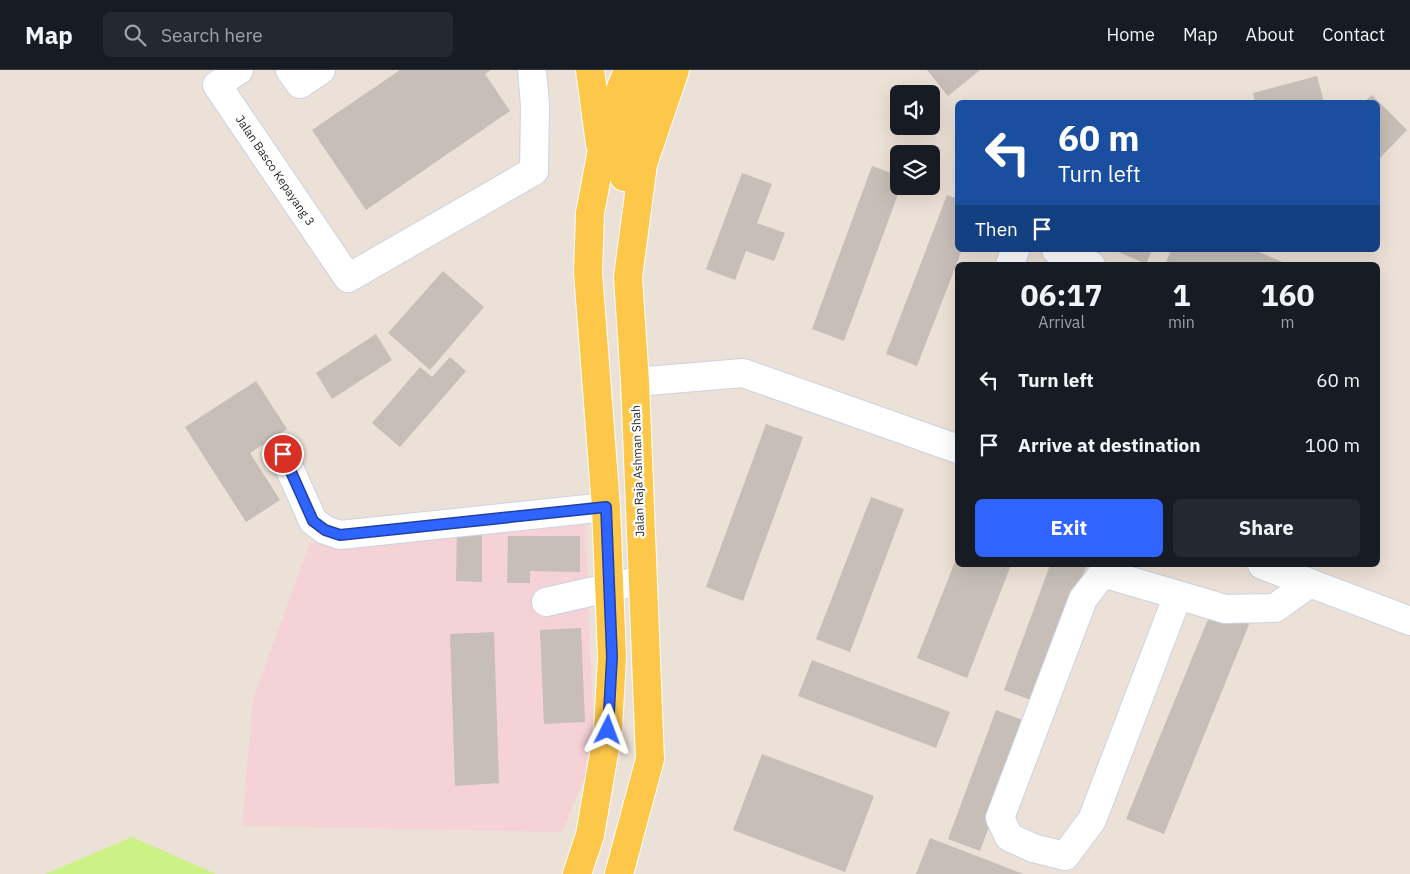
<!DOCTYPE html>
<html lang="en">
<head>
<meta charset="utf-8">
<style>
  :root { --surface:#171b24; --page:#242831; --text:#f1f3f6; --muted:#9ea1a6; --line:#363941; --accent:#3064ff }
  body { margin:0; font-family:"IBM Plex Sans",sans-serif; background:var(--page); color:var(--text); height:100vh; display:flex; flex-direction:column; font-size:19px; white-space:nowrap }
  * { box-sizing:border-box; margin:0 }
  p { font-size:16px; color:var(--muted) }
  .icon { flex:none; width:28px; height:28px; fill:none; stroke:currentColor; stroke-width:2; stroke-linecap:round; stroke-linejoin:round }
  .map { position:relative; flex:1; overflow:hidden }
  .panel { position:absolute; left:955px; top:192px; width:425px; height:305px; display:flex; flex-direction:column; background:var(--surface); border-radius:8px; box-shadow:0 5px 20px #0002 }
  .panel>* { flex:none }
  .top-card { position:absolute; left:955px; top:30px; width:425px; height:152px; border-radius:8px; box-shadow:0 5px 20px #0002; background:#1a4fa0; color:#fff; overflow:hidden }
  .fabs { position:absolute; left:890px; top:15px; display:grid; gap:10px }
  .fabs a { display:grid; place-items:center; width:50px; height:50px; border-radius:8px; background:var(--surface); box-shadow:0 5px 20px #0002; font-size:25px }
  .pin { position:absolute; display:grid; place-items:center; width:42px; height:42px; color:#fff; margin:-21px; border:2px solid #fff; border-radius:50%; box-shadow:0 1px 5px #0007 }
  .me { position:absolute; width:55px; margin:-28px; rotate:3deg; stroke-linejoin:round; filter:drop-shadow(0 0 4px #0008) }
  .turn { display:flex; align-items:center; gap:18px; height:105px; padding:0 20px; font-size:22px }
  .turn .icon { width:65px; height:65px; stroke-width:2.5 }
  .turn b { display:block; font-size:35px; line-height:42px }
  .then { display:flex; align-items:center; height:48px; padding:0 20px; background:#0003; gap:10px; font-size:19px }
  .eta { display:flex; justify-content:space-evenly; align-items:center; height:85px; text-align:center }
  .eta b { font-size:30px; font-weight:800; line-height:35px }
  .action { display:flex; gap:10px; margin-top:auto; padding:10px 20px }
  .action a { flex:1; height:58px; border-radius:8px; background:var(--accent); color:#fff; font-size:20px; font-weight:800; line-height:58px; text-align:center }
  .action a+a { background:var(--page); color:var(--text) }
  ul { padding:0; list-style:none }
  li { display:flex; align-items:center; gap:15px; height:65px; padding:0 20px }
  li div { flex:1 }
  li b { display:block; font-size:19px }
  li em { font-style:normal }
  header { display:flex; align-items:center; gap:30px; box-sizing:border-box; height:70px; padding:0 25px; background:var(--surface); border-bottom:1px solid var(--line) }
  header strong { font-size:24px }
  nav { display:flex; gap:28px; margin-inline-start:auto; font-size:18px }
  .search { width:350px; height:45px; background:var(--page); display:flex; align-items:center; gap:12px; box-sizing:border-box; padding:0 18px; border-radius:8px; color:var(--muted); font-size:19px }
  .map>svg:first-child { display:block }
  .medical { fill:#f4d2d6 }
  .pitch { fill:#cbf187 }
  .building { fill:#c6beb7 }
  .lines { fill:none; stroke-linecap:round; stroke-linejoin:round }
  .minor-casing { stroke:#ccd2e2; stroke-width:30 }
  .major-casing { stroke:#fff; stroke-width:30 }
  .minor { stroke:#fff; stroke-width:28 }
  .major { stroke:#fdc84a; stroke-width:28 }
  .route-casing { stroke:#1f41a6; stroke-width:12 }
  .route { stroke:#3064ff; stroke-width:9 }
  .labels { text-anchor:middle; stroke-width:4.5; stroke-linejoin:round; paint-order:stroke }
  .street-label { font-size:12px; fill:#272727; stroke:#fff }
</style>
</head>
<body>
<header>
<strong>Map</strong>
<div class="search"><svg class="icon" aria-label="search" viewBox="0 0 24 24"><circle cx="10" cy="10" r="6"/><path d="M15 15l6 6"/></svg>Search here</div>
<nav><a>Home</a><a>Map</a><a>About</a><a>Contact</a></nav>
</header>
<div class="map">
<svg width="1410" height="804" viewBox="0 0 1410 804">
  <rect width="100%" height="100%" fill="#ece1d6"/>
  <path class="medical" d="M586,455L594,685L562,762L242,756L253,629L310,473Z"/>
  <path class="pitch" d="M132,767L216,804H45Z"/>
  <g class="building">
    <path d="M400,0H491L485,4L510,41L366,140L312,60Z"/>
    <path d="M927,0H980L948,26Z"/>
    <path d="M1317,6L1324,32H1255L1253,23Z"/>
    <path d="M1372,25L1407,60L1378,90V32H1364Z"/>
    <path d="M872,96L899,106V116H901L844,271L812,259Z"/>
    <path d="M742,103L772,114L757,153L785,163L774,191L746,181L735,210L706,199Z"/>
    <path d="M947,125L958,129V180H962L917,296L886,284Z"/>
    <path d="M1114,180H1152L1146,194Z"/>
    <path d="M1171,180H1254L1290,195H1165Z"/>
    <path d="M443,201L484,237L430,300L388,263Z"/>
    <path d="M376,264L392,290L332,329L316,303Z"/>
    <path d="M450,287L466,301L400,377L372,353L420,297L432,307Z"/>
    <path d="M256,311L287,359L250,383L280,430L246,452L185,357Z"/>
    <path d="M766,354L803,367L743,531L706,517Z"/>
    <path d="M871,427L904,439L850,582L816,569Z"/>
    <path d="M457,460L482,461V512L456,511Z"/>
    <path d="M508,466H580V502L530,501V513H507Z"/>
    <path d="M958,484V495H1011L967,608L917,588Z"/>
    <path d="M1050,495H1080L1086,497L1036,632L1004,620Z"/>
    <path d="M1213,537L1250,552L1164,764L1126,749Z"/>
    <path d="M581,558L585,652L544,654L540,560Z"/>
    <path d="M494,562L499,713L455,716L450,564Z"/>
    <path d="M812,590L950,642L936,678L798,626Z"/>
    <path d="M996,640L1028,652L980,781L948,769Z"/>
    <path d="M762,684L874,726L845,802L733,760Z"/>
    <path d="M930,768L1023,804H916Z"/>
  </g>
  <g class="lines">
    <g class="minor-casing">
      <g id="minor">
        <path id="s1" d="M239,0L217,15L348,208L534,101L535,35L532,0"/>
        <path d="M290,0L300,14L321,0"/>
        <path d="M1056,180L1091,195"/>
        <path d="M1010,195L1015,180"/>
        <path d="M635,312L743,303L958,379"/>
        <path d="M283,384L313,451L325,460L340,465L606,437"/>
        <path d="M1262,495L1410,551"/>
        <path d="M1178,525L1092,750L1065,786L1033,778L1009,767L1000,748L1083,529L1103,503L1225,539L1275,538L1310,513"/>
        <path d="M546,532L643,510"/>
      </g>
    </g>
    <g class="major-casing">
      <g id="major">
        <path d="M590,0L600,74"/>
        <path d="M624,107L638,30L651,0"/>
        <path d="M577,804L590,765L608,660L612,587L606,437L588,202L590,143L601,85L619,23L628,0"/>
        <path d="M619,804L650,689L635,312L628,207L643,94L675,0"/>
      </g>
    </g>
    <use href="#minor" class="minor"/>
    <use href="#major" class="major"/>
  </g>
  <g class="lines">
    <g class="route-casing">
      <path id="route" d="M283,384L313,451L325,460L340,465L606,437L612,587L608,660"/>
    </g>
    <use href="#route" class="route"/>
  </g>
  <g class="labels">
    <g class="street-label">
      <text dy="4" stroke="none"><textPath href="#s1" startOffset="130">Jalan Basco Kepayang 3</textPath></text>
      <text transform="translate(638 401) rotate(-92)" y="4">Jalan Raja Ashman Shah</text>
    </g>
  </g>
</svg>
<div class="fabs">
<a><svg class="icon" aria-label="sound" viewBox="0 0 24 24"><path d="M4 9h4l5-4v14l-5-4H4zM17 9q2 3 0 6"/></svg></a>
<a><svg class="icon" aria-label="layers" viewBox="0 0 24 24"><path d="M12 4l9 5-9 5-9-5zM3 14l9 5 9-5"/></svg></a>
</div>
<div class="pin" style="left:283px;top:384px;background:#d93025"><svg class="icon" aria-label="arrive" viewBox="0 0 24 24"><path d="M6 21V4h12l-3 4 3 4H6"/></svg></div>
<svg class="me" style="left:608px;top:660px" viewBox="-20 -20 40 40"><path d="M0-17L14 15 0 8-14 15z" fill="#3064ff" stroke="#fff" stroke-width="4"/></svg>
<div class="top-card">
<div class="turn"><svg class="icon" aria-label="left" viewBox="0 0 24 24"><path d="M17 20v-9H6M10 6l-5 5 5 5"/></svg><div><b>60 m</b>Turn left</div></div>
<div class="then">Then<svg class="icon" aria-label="arrive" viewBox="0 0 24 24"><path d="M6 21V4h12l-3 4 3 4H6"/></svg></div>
</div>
<section class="panel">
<div class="eta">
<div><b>06:17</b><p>Arrival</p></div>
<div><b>1</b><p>min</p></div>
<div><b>160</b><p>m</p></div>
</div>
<ul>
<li><svg class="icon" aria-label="left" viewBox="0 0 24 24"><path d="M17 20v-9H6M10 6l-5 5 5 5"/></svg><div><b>Turn left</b></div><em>60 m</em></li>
<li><svg class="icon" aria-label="arrive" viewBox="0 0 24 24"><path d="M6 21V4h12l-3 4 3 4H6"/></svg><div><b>Arrive at destination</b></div><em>100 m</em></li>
</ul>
<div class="action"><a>Exit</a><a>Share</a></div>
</section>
</div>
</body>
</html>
